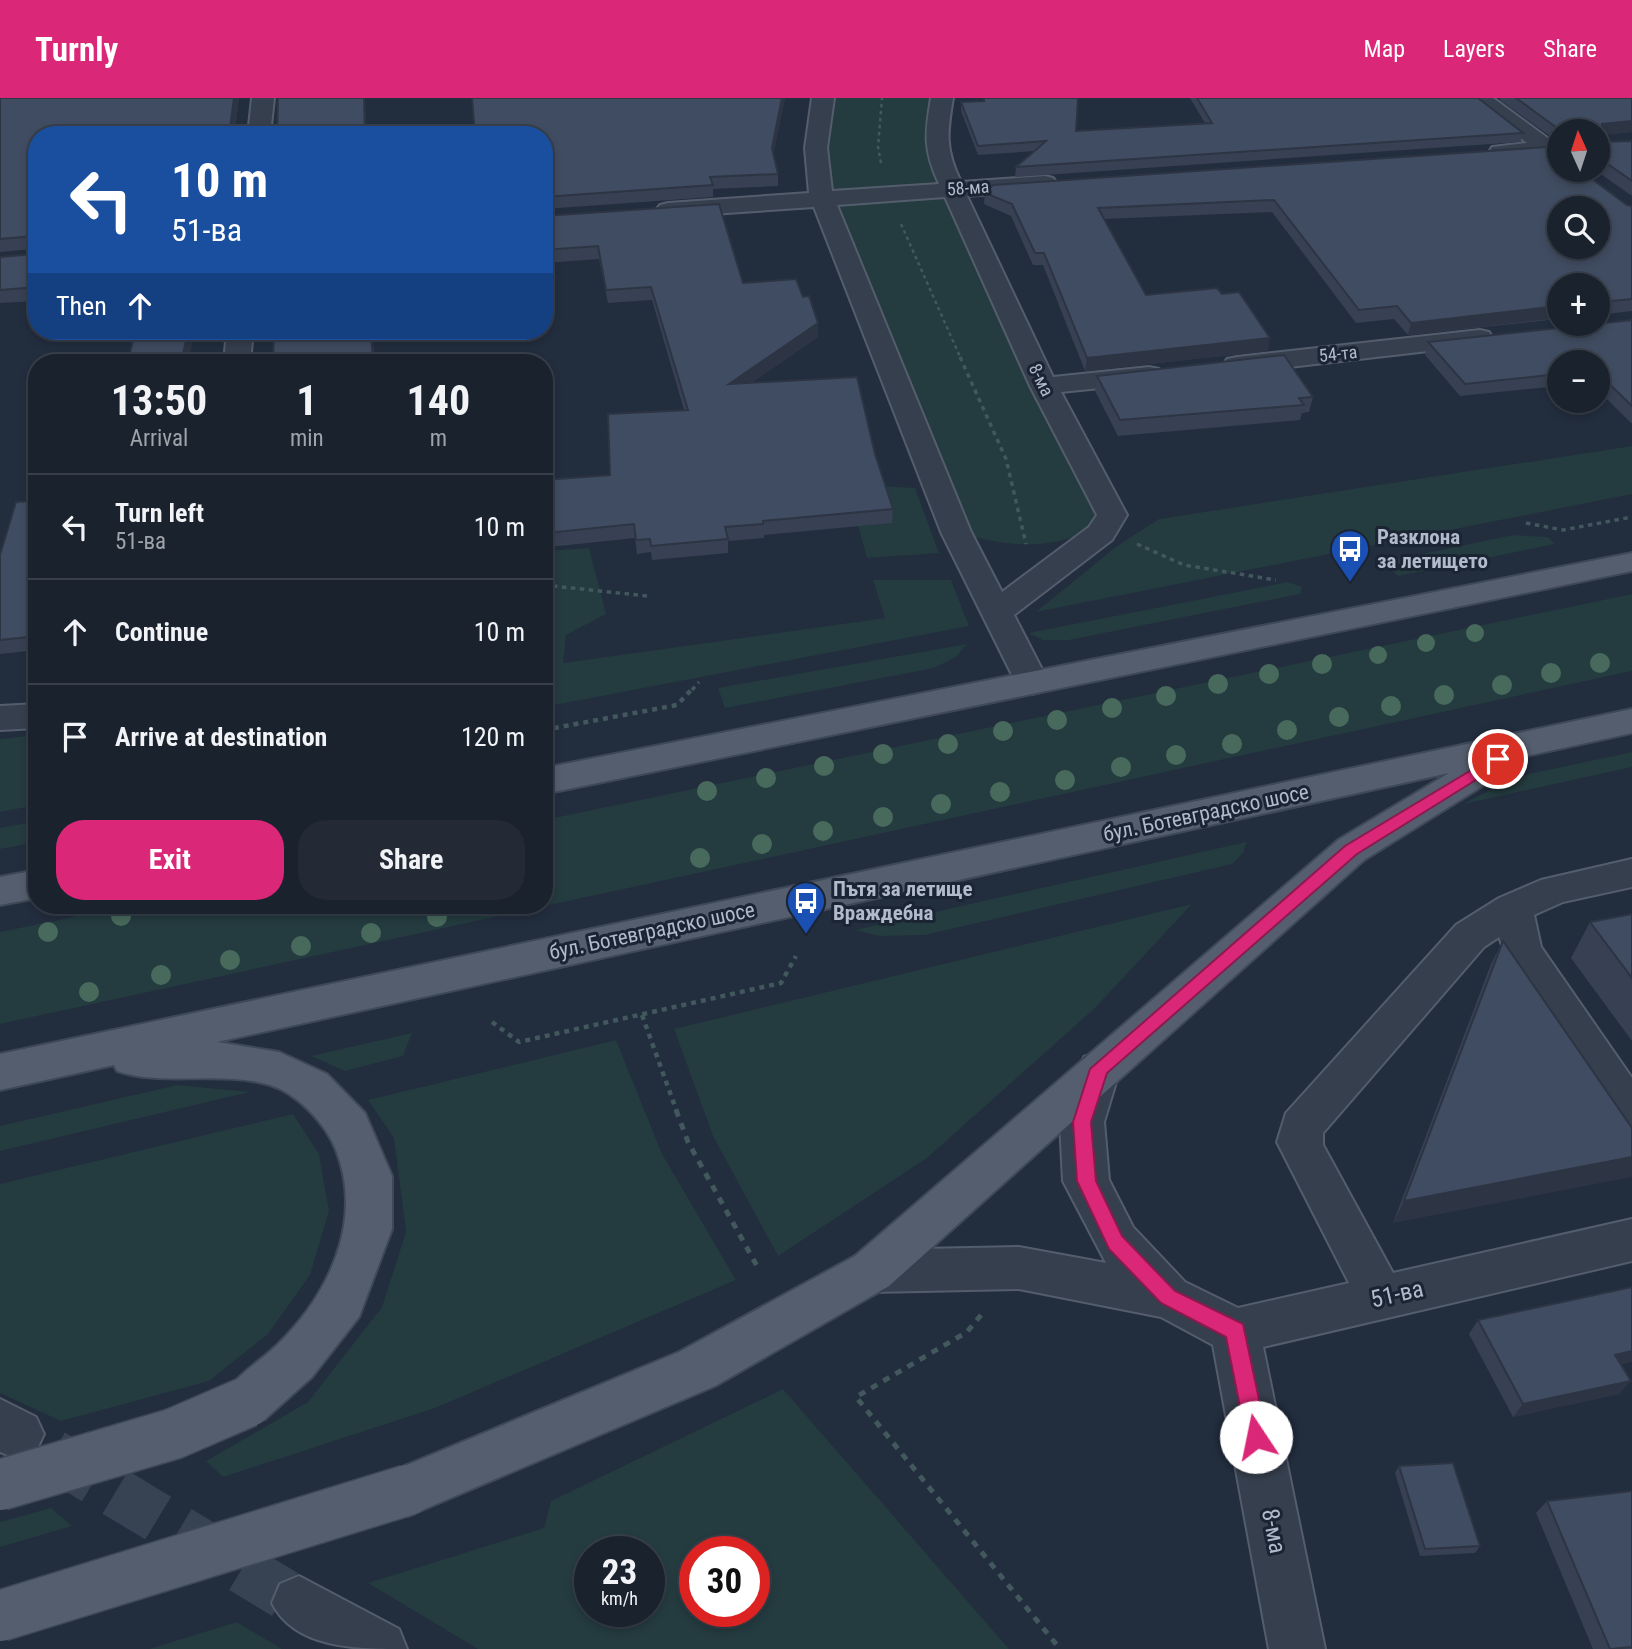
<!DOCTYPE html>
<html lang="en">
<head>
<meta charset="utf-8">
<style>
  :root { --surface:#1a222e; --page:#232a36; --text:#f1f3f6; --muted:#9fa4aa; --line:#383f4a; --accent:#db2777 }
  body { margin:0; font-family:"Roboto Condensed",sans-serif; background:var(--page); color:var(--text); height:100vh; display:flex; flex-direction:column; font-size:26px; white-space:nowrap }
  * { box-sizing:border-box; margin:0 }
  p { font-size:23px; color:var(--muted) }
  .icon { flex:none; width:38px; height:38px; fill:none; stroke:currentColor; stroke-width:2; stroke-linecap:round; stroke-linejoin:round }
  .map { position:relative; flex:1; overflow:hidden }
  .side { position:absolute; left:28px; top:256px; width:525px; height:560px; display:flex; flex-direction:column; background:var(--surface); border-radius:28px; box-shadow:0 4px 10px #0003,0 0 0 2px var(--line) }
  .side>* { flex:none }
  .banner { position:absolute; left:28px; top:28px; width:525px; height:214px; border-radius:28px; box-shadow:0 4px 10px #0003,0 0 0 2px var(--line); background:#1a4fa0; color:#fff; overflow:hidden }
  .needle { width:46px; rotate:357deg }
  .controls { position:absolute; left:1547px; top:21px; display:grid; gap:14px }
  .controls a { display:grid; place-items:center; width:63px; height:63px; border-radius:50%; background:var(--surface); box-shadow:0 4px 10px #0003,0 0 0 2px var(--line); font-size:35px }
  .speed { position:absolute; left:574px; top:1438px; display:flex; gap:14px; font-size:35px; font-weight:700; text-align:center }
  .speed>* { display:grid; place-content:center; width:91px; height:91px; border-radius:50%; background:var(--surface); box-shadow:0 4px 10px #0003,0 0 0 2px var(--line); line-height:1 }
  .speed small { font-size:18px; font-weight:400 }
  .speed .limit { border:10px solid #d22; background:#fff; color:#111 }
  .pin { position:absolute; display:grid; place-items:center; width:60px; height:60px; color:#fff; margin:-30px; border:4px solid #fff; border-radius:50%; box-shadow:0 2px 7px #0007 }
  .me { position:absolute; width:77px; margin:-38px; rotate:349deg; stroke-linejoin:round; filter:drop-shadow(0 0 5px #0008) }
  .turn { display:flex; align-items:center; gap:24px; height:147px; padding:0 28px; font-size:32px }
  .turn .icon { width:91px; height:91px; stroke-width:2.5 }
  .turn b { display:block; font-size:49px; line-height:60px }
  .then { display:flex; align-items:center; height:66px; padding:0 28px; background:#0003; gap:14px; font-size:26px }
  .eta { display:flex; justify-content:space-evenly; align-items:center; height:119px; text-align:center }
  .eta b { font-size:42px; font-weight:700; line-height:49px }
  .cta { display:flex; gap:14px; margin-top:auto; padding:14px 28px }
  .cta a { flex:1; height:80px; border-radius:28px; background:var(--accent); color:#fff; font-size:28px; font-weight:700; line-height:80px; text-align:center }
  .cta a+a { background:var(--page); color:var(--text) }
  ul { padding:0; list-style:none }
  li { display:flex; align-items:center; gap:21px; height:105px; padding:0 28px; border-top:2px solid var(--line) }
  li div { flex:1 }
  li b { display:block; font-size:26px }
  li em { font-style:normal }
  header { display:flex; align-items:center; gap:42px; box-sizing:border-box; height:98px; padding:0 35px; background:var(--accent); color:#fff }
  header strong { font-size:33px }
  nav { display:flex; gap:38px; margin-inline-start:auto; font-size:24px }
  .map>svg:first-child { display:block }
  .green { fill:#243b3f; fill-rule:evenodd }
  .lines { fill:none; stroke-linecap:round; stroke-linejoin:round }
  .minor-tunnel { stroke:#374253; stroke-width:50; stroke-dasharray:50 24; stroke-linecap:butt }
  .minor-casing { stroke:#545d6c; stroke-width:4 }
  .major-casing { stroke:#3f4857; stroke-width:4 }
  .path-far3 { stroke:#42585c; stroke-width:2.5; stroke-dasharray:3.5 3.5; stroke-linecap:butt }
  .path-far2 { stroke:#42585c; stroke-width:3.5; stroke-dasharray:4.5 4.5; stroke-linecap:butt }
  .path-far1 { stroke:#42585c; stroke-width:4.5; stroke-dasharray:5 5; stroke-linecap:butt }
  .path { stroke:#42585c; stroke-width:5; stroke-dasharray:7 7; stroke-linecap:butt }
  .minor { fill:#363f4e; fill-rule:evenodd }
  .major { fill:#545e6e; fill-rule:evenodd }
  .major-bridge-casing { stroke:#3f4857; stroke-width:53; stroke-linecap:butt }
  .major-bridge { stroke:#545e6e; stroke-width:50 }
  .tree { fill:#486a5c }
  .wall { fill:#374153 }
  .shaded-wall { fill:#2d3544 }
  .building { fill:#404c61; stroke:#2d3544; stroke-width:2; fill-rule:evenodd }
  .route { fill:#db2777; stroke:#8e194d; stroke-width:2 }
  .labels { text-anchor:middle; stroke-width:6; stroke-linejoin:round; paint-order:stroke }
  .far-street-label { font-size:18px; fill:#b1baca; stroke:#1b2433 }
  .poi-label { font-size:21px; font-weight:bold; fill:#b1baca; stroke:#1b2433; text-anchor:start }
  .street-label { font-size:21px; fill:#b1baca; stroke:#1b2433 }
  .near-street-label { font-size:24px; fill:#b1baca; stroke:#1b2433 }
</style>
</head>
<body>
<header>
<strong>Turnly</strong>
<nav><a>Map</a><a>Layers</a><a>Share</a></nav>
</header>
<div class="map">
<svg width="1632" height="1551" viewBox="0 0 1632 1551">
  <rect width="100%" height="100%" fill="#222d3e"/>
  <g class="green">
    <path d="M823,0H942L936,35L1112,417C1064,455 1013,451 956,434L822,100Z"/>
    <path d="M1632,348V396L1036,514L1117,448L1159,421Z"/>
    <path d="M880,388L915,390L939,455L867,460L858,428Z"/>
    <path d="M1513,437L1548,439L1555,446L1398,478L1383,464Z"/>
    <path d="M589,450L606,516L566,537L563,565L885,520L873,482H951L969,528L544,609V453Z"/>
    <path d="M1288,484L1302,489L1300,496L1069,542H1043L1028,535Z"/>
    <path d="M1632,496V573L0,926V834L132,807H544V722Z"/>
    <path d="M967,546L956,559L934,570L725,610L718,590Z"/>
    <path d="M37,637V707L0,714V641Z"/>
    <path d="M1632,654V669L1463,706L1515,679Z"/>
    <path d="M37,723V744L0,751V730Z"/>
    <path d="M1246,744L1244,754L1232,766L925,837L879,838L855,832Z"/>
    <path d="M1192,806L1095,910L927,1060L778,1158L713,1038L674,931Z"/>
    <path d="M412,935L403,958L345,973L311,958Z"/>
    <path d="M616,942L662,1056L736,1182L435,1310L223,1379L206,1363L308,1304L382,1209L406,1134L394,1040L368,1002Z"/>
    <path d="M177,987L250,994L0,1053V1028Z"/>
    <path d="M293,1016L319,1056L329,1113L310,1177L268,1236L209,1283L61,1323L0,1295V1086Z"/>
    <path d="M783,1291L1009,1551H478L368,1485L544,1430L551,1403ZM590,1454H649V1514H590ZM695,1454H754V1514H695Z"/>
    <path d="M51,1410L72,1428L0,1449V1424Z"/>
    <path d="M237,1524L282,1551H149Z"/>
  </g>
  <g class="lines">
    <path class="minor-tunnel" d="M52,1356L299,1505"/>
    <g class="minor-casing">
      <g id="minor">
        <path d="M252,0H274L270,37H248Z"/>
        <path d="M812,0H834L827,50L832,93L939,86C923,51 925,36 931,0H953C947,35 945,51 961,84L1045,78L1053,80L1057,85L1053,90L1045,92L967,98L1053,279L1149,269L1159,271L1163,277L1159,283L1149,285L1061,294L1127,417L1112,442L1014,517L1049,585L1044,593L1032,596L1020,593L941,434L814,109L668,119L660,117L656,112L660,107L668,105L809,95L805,50ZM945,99L1030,288L1097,417L1089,429L1002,494L971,434L837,107Z"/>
        <path d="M1468,0H1493L1553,44L1559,43V64L1543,58L1492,59L1489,54L1492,49L1527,45Z"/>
        <path d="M1480,232L1489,234L1493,240L1489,246L1237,275L1227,273L1223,267L1227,261L1237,259Z"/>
        <path d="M227,233H253L250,264H224Z"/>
        <path d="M37,606V630L0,632V608Z"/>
        <path d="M1632,761V789L1563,804L1534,817L1541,849L1632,980V1033L1616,1028L1508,863L1499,839L1484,849L1323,1035V1047L1393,1175L1632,1121V1163L1263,1249L1325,1551H1269L1213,1247L1161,1219L1019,1191L872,1194L855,1188L848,1173L855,1158L872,1152L1019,1149L1106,1165L1063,1083L1060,1024L1084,959L1099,954L1114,959L1120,971L1104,1024L1109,1082L1133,1129L1185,1184L1238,1210L1349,1185L1277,1044L1286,1015L1456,827L1499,800L1541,782Z"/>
        <path d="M0,1301L36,1319L44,1336L36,1353L18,1361L0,1354Z"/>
        <path d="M299,1478L399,1531L407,1551C357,1551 295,1551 272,1505L280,1486Z"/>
      </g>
    </g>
    <g class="major-casing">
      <g id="major">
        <path d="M1632,455V473L544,696V670Z"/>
        <path d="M1632,611V635L1512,661L1508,672L1364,762L889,1188L715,1288L408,1418L390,1410L382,1392L390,1374L679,1254L855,1158L1338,742L1449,675L217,944L279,954L327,976L365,1015L392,1078V1131L359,1219L312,1279L265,1321L247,1328L229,1321L222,1304C233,1278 256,1267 276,1248C329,1197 364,1123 336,1052C326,1026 297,995 270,987C220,972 163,989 117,973L114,967L0,992V956Z"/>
        <path d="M37,772V800L0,807V779Z"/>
      </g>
    </g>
    <g class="path-far3">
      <path d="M881,65L878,49L882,0"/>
      <path d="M901,126L961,261"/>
    </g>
    <g class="path-far2">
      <path d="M960,259L1006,361L1026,446"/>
      <path d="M1526,425L1563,432L1632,419"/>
      <path d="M1137,446L1184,467L1276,482"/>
      <path d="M544,487L647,498"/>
      <path d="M692,592L699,584"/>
    </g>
    <g class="path-far1">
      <path d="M544,632L677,607L693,590"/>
      <path d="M642,917L677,1014"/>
      <path d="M492,924L519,944L781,885L796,858"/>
    </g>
    <g class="path">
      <path d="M676,1012L688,1044L757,1168"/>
      <path d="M981,1217L967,1234L856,1299L1060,1551"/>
    </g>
    <use href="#minor" class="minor"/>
    <use href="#major" class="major"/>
    <g class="major-bridge-casing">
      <g id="major-bridge">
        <path d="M0,1387L173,1336L247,1304"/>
        <path d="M0,1518L408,1392"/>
      </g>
    </g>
    <use href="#major-bridge" class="major-bridge"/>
  </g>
  <g class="tree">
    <circle cx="1475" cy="535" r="9"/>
    <circle cx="1426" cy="545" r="9"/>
    <circle cx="1378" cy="557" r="9"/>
    <circle cx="1600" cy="565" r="10"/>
    <circle cx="1322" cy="566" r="10"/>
    <circle cx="1551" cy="575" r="10"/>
    <circle cx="1269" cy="576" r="10"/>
    <circle cx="1218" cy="586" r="10"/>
    <circle cx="1502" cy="587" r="10"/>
    <circle cx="1444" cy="597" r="10"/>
    <circle cx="1166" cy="598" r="10"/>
    <circle cx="1391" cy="608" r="10"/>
    <circle cx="1112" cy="610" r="10"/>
    <circle cx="1339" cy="619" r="10"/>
    <circle cx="1057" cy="622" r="10"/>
    <circle cx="1287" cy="632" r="10"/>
    <circle cx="1003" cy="633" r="10"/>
    <circle cx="948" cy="646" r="10"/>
    <circle cx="1232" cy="646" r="10"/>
    <circle cx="883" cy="656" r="10"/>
    <circle cx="1176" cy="657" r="10"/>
    <circle cx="824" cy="668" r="10"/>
    <circle cx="1121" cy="669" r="10"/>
    <circle cx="766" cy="680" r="10"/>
    <circle cx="1065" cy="682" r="10"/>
    <circle cx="707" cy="693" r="10"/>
    <circle cx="1000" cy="694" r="10"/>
    <circle cx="941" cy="706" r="10"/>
    <circle cx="883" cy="719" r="10"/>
    <circle cx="823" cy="733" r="10"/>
    <circle cx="762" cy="746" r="10"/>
    <circle cx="700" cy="760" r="10"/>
    <circle cx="121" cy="818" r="10"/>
    <circle cx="437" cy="819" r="10"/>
    <circle cx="48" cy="834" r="10"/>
    <circle cx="371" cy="835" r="10"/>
    <circle cx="301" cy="848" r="10"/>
    <circle cx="230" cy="862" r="10"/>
    <circle cx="161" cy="877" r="10"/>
    <circle cx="89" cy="894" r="10"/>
  </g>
  <g class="wall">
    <path d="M0,0H239L234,37H37V203L0,205V159L34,156V151L0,154Z"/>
    <path d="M785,0L773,57L778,76V88L713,91V99L544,111V37Z"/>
    <path d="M1190,0H1478L1523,35L1520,44L1015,79L1016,69L1035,53L978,57L961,13V4L1076,33L1205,25Z"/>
    <path d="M1500,0H1632V34L1601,37L1600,44L1632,43V98L1595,72H1598V33H1559V41H1554L1500,2Z"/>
    <path d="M1559,72L1627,107L1632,108V213L1598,217V187H1559V221L1408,237L1394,221L1356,225L1272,114L1104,121L1146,197L1268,253L1085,273L1043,167H1033L1011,118L984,106L985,95Z"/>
    <path d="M544,118L743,185L818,239L751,285L875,356L893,411L892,425L764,437V440L728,443V455L652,462L651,454L637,456L635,440L549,449L548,440H544V382L610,377L684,312L652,202L608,205L599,161L544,165Z"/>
    <path d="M1632,222V325H1631L1598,292V264H1559V288L1460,298L1425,257L1428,244Z"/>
    <path d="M1097,278L1313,299L1309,314L1302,315L1300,322L1118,338L1095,293Z"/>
    <path d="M37,385V552L0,556V457L32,403Z"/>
    <path d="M1632,816V943L1571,860L1590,824Z"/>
    <path d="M1503,843L1632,1030L1393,1125L1491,866Z"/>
    <path d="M1478,1222L1621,1267L1631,1283L1619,1296L1513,1319L1469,1236Z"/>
    <path d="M1399,1368L1480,1448L1475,1455L1420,1458L1395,1375Z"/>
    <path d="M1632,1393V1551H1593L1536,1415L1547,1403Z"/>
  </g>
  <g class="shaded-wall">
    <path d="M234,0H239L234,37H229Z"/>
    <path d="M364,0H365L367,37H365Z"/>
    <path d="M782,0H785L772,63V50Z"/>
    <path d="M1632,23V34L1598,37L1602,26Z"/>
    <path d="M1559,208V220L1408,237L1411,225Z"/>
    <path d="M818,225V239L730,299L729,286Z"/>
    <path d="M188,233H195L188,264L182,261Z"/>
    <path d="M371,233H373L375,264H373Z"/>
    <path d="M1270,240L1268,253L1085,273L1087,260Z"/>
    <path d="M1632,1059V1079L1393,1125L1404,1103Z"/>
    <path d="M1632,1253V1264L1604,1271L1615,1257Z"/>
    <path d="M1631,1283L1619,1296L1513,1319L1523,1306Z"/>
  </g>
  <g class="building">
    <path d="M0,0H234L229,37H37V189L0,192V159L34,156V138L0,141Z"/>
    <path d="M278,0H364L365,37H277Z"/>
    <path d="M472,0H782L772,50L778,76L710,79L713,87L544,99V37H475Z"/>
    <path d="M984,0H1078L1076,33L1212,25L1197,0H1478L1523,35L1016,69L1046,43L978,48L961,4L984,3Z"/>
    <path d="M1516,0H1632V23L1602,26L1600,44L1632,43V83L1598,59V33H1564L1565,30H1557Z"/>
    <path d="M1546,49L1559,54V72H1580L1627,107L1632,108V201L1602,204L1600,211H1598V187H1559V208L1411,225L1397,208L1359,212L1274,102L1098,110L1146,197L1217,190L1222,196L1239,194L1270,240L1087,260L1044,155H1035L1012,106L985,95L993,87ZM1559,110H1598V149H1559Z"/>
    <path d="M719,106L743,185L796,181L803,199L809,198L818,225L729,286L857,279L875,356L893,411L763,423V426L725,429L728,441L651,448L650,441L636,442L634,426L547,435V426H544V382L610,377L608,316L688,312L651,189L606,192L598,148L544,152V118Z"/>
    <path d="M1632,222V308L1598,275V264H1559V276L1465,286L1428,244Z"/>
    <path d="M135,233H188L182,261L195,260L194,264H128Z"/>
    <path d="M274,233H371L373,264H268L273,263Z"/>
    <path d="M1284,257L1313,299L1299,300L1304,307L1120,322L1097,278Z"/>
    <path d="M37,385V538L0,542V457L16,404L32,403Z"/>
    <path d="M1632,816V880L1590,824Z"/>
    <path d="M1503,843L1632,1030V1059L1404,1103Z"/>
    <path d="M1632,1189V1253L1615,1257L1631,1283L1523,1306L1478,1222Z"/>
    <path d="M1453,1365L1480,1448L1425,1451L1399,1368Z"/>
    <path d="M1632,1393V1549L1610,1551L1547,1403Z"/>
  </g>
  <path class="route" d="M1498,656L1505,661L1503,665L1357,756L1107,975L1091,1024L1096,1083L1122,1138L1175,1193L1243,1226L1267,1339L1264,1346L1256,1349L1249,1346L1246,1339L1226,1239L1161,1205L1109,1151L1077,1083L1073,1024L1090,971L1345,748Z"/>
  <defs>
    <g id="bus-pin" transform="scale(2.0125)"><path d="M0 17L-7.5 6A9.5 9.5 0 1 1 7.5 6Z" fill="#1a4fb4" stroke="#1b2433"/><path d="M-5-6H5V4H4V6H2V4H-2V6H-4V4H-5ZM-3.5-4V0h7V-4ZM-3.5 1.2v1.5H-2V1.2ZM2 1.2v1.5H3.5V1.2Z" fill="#fff"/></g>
  </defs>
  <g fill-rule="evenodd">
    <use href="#bus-pin" x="1350" y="451"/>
    <use href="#bus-pin" x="806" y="803"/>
  </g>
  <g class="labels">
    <g class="far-street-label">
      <text transform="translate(968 90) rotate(-4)" y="6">58-ма</text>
      <text transform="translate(1338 256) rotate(-6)" y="6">54-та</text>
      <text transform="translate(1041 282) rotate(64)" y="6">8-ма</text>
    </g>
    <g class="poi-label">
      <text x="1377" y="446">Разклона<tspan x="1377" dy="24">за летището</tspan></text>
      <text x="833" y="798">Пътя за летище<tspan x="833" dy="24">Враждебна</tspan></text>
    </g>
    <g class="street-label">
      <text transform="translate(1206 715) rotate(-12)" y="7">бул. Ботевградско шосе</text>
      <text transform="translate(652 833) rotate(-12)" y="7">бул. Ботевградско шосе</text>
    </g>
    <g class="near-street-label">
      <text transform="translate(1397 1196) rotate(-13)" y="8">51-ва</text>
      <text transform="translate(1274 1433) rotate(79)" y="8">8-ма</text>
    </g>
  </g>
</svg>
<div class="controls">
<a><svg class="needle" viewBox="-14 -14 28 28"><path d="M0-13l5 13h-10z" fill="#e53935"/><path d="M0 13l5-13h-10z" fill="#9fa4aa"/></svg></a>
<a><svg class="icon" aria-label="search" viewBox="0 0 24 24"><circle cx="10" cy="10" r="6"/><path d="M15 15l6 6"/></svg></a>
<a>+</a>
<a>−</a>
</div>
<div class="speed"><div>23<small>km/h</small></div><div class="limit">30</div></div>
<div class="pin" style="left:1498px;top:661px;background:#d93025"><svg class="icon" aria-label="arrive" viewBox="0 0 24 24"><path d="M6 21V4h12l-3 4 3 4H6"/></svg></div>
<svg class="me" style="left:1256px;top:1339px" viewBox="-20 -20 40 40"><circle r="19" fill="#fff"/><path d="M0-13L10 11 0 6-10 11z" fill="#db2777"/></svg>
<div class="banner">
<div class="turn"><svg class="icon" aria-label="left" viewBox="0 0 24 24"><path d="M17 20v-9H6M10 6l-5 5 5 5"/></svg><div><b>10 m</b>51-ва</div></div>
<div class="then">Then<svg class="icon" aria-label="ahead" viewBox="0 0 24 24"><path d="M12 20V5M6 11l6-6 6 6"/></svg></div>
</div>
<section class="side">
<div class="eta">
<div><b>13:50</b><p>Arrival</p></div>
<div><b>1</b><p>min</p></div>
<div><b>140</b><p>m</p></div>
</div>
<ul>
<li><svg class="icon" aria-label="left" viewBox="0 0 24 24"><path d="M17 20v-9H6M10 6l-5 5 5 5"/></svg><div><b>Turn left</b><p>51-ва</p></div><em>10 m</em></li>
<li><svg class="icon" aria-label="ahead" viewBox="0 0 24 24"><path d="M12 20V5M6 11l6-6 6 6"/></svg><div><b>Continue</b></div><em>10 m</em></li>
<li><svg class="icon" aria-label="arrive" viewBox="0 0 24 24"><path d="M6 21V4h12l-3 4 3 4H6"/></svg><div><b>Arrive at destination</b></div><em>120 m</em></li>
</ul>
<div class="cta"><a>Exit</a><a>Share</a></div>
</section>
</div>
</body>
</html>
